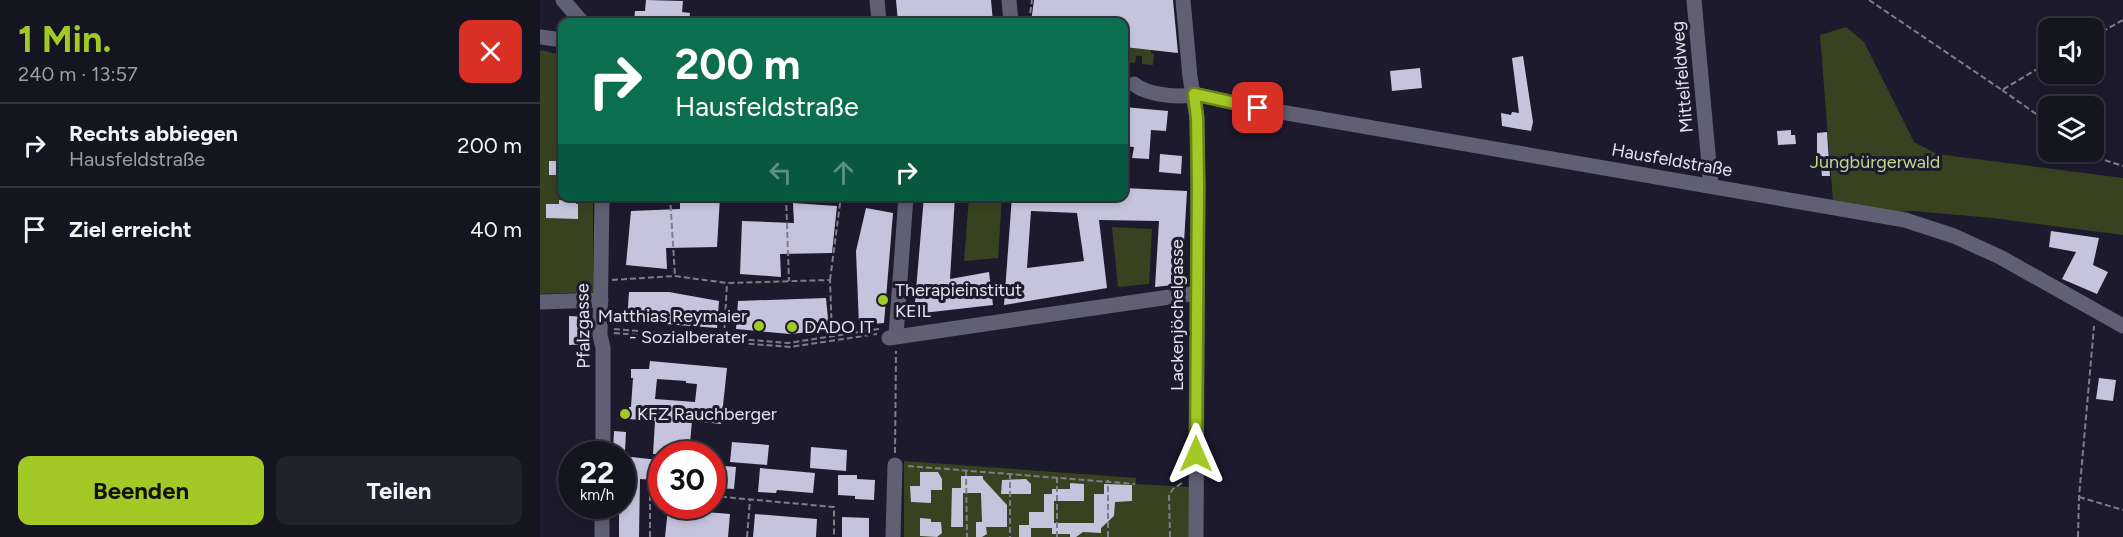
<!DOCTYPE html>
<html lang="de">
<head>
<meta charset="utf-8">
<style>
  :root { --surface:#151421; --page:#22212e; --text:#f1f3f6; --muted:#9d9ea5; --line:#34333f; --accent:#a3c926 }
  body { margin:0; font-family:Figtree,sans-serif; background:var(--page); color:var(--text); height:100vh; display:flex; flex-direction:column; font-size:22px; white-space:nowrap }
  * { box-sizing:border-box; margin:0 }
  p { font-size:20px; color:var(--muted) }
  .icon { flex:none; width:33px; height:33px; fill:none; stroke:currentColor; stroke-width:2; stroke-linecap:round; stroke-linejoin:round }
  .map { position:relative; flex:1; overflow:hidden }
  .drawer { display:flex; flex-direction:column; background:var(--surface); width:540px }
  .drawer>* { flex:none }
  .top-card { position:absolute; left:18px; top:18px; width:570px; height:183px; border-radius:12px; box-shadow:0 3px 9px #0003,0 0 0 2px var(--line); background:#0b6e4f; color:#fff; overflow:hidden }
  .controls { position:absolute; left:1498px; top:18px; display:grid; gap:12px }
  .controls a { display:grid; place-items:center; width:66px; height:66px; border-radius:12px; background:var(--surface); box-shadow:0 3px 9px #0003,0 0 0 2px var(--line); font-size:30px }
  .speed { position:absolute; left:18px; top:441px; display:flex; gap:12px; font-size:30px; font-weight:700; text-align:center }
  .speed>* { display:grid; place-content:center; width:78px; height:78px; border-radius:50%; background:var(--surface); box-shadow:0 3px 9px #0003,0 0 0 2px var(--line); line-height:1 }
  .speed small { font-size:15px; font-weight:400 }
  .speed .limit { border:9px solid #d22; background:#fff; color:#111 }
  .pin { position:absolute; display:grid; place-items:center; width:51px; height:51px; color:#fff; margin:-26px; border-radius:12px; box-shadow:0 3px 9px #0006 }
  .me { position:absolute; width:66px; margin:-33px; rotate:0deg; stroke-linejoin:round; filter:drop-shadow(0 0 4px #0008) }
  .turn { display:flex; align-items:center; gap:21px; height:126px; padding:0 18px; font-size:27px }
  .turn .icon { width:78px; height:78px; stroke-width:2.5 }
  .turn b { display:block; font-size:42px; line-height:51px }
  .lanes { display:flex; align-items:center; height:57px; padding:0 18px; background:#0003; justify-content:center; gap:30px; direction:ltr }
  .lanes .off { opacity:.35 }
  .round { display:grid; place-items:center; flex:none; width:63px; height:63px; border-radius:12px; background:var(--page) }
  .head { display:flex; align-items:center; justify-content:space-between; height:102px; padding:0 18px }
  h1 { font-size:36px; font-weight:700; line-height:45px; color:var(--accent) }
  .action { display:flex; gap:12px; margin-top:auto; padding:12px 18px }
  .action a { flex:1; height:69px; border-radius:12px; background:var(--accent); color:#111; font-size:24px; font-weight:700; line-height:69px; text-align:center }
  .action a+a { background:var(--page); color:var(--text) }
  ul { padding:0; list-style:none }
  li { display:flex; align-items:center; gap:18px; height:84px; padding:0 18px; border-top:2px solid var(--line) }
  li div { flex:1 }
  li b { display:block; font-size:22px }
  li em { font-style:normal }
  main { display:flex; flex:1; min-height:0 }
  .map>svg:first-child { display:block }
  .green { fill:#384221 }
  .building { fill:#c6c4dc; fill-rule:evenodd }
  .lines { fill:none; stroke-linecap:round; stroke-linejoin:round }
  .path { stroke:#7e7d8c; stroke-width:2; stroke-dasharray:6 3; stroke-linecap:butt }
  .minor { stroke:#605f73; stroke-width:15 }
  .route-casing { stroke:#6a8319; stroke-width:15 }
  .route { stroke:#a3c926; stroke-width:10 }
  .poi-dot { fill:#a3c926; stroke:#1c1a2c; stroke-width:2 }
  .labels { text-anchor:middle; stroke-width:6; stroke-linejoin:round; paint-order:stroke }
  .street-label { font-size:18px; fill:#e3e3ef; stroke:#1c1a2c }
  .park-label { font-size:18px; fill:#c0d88b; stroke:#1c1a2c }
  .poi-label { font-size:18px; fill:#e3e3ef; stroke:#1c1a2c; text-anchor:start }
</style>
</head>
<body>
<main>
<section class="drawer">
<div class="head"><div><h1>1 Min.</h1><p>240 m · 13:57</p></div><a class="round" style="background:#d93025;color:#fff"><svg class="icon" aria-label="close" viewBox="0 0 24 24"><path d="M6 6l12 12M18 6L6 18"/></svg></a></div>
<ul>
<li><svg class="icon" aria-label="right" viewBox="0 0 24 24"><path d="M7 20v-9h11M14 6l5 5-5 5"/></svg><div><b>Rechts abbiegen</b><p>Hausfeldstraße</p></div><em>200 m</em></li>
<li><svg class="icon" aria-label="arrive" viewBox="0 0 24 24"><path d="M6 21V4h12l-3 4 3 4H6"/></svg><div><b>Ziel erreicht</b></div><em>40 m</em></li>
</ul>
<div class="action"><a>Beenden</a><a>Teilen</a></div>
</section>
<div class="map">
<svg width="1583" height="537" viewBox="0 0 1583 537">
  <rect width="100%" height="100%" fill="#1c1a2c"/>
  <g class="green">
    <path d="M1306,27L1324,42L1374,142L1397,154L1583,178V235L1452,218L1372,211L1356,212L1293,201L1280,35Z"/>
    <path d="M584,47L611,50V53L614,54L613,65L602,64V56H596L595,63L586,62L587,55L584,54Z"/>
    <path d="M0,50L22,55V196L53,197V292L0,294Z"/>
    <path d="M429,197H462L458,258L424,261Z"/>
    <path d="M572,227L612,229L609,284L578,287Z"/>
    <path d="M364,461L596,478V484L650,487L651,537H364Z"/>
  </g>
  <g class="building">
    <path d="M106,0L143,1L142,12L150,13L149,22H94L95,11H105Z"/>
    <path d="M356,0H451L453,22H358Z"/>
    <path d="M494,0H633L638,53L584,47V22H491Z"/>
    <path d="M983,56L993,122L991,131L962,126L961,113L971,115L972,112L979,113L972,58Z"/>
    <path d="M880,68L882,88L852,91L850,71Z"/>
    <path d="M584,107L628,111L626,131L611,130L609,159L592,158L594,147L584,146Z"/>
    <path d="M1251,130V135H1255L1256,144L1238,145L1237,131Z"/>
    <path d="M1287,132L1290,176H1282L1280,155H1277V133Z"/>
    <path d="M620,154L642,156L641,174L619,172Z"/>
    <rect x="9" y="161" width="13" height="14"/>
    <path d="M584,188L647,191L642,277L633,285L615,287L619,221L559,220L567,288L464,305L472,196H584ZM491,211L537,213L544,261L487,268Z"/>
    <path d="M140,196L180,197L177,247L126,248L127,269L86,265L91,211L140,209Z"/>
    <path d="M384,196H415L410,279L449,272L453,305L374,314Z"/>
    <path d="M19,200L36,201V204H38V219L6,218V204H19Z"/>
    <path d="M253,203L297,206L292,253L240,254L241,277L200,274L202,221L254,223Z"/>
    <path d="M326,208L353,213L344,323L319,325L316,251Z"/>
    <path d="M1511,231L1559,238L1553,265L1568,272L1557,294L1522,279L1536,252L1509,247Z"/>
    <path d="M89,292H129L179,301L177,328L87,321Z"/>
    <path d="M286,298L289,330L250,334L196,329L198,301Z"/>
    <path d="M29,316L49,317V344L29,345Z"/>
    <path d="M110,361L187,368L181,424L152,421L149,454H113L115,421L88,419L89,407H91L93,378H91V369H109ZM117,379L146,381V383L157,384L155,402L115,399Z"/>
    <path d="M1559,378L1576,380L1573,401L1556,399Z"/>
    <path d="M74,431L86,432L85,451H73Z"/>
    <path d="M192,442L229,445L227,465L190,462Z"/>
    <path d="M271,447L307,450L306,471L270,468Z"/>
    <path d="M83,456L118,460L117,480L100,479L99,537H79V506H82Z"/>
    <path d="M172,465L196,467L194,489L177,488L178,485L172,484Z"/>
    <path d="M220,468L275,473L273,493L237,490L236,493L218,492Z"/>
    <path d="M380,472H398L402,479V490H391V503L371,502L370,486H380Z"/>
    <path d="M298,475H317V479L335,480L334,500L315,499V496L298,495Z"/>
    <path d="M421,476H443V479L467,505V527H446L447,534L442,537H436V522H442L441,493H423V527H411L412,488H421Z"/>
    <path d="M486,479L491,484V494H461L462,480Z"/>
    <path d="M530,483L544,484V501H514V523H554V494H564V484L592,485V501L575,502L574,516L561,528V533L543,532L536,537H530V534H512V528H491V537H479V525H489V512H504V494H512V489H530Z"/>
    <path d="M128,509L190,514L188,537H125Z"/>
    <path d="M215,514L277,519L276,537H213Z"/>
    <path d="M302,517L329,518V537H302Z"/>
    <path d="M380,518L391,519V522H401L402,533L397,537L380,536Z"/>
  </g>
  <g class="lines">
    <g class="path">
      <path d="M1329,0L1462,90L1509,62"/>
      <path d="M489,22L492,0"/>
      <path d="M1554,36L1583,20"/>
      <path d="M1462,90L1509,123"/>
      <path d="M1549,152L1561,159L1583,166"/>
      <path d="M130,196L135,276"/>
      <path d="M246,196L249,281"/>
      <path d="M72,280L135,276L187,283L290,280L292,336"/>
      <path d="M290,280L301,196"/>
      <path d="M74,329L248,343L339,329"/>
      <path d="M74,333L250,347L337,334"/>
      <path d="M184,337L187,283"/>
      <path d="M355,453L356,351"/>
      <path d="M368,466L595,484"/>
      <path d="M426,470L427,537"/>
      <path d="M470,473V537"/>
      <path d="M517,477V537"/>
      <path d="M172,496L294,507V537"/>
      <path d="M1539,497L1583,510"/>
      <path d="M110,537V491L122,492"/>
      <path d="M207,537L210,500"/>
      <path d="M568,537V480"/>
      <path d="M630,537L629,495L633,489L642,483"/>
      <path d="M1538,537L1539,497L1554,326"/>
    </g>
    <g class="minor">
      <path d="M23,0L42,22"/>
      <path d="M337,0L339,22"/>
      <path d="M469,0L471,22"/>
      <path d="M643,0L650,77L657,118L658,185L656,537"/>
      <path d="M1154,0L1171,186"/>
      <path d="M0,37L22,40"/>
      <path d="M594,84C605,94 640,99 654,94L718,108L1365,220L1414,236L1460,257L1583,326"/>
      <path d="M62,196L60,335L63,348V454"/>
      <path d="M0,302L61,300"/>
      <path d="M356,336L366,196"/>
      <path d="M349,338L657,293"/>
      <path d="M62,537V506"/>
      <path d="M353,537L355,465"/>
    </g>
  </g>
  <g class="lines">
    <g class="route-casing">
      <path id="route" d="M656,454L658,185L657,118L654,94L718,108"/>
    </g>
    <use href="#route" class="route"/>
  </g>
  <g class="poi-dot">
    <circle cx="343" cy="300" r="6"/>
    <circle cx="219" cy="326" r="6"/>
    <circle cx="252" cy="327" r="6"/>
    <circle cx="85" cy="414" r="6"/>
  </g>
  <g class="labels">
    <g class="street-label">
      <text transform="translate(1142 77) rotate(-95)" y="6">Mittelfeldweg</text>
      <text transform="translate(1132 160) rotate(10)" y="6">Hausfeldstraße</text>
      <text transform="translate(637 315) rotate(-90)" y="6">Lackenjöchelgasse</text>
      <text transform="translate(43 326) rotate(-91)" y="6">Pfalzgasse</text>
    </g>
    <g class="park-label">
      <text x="1335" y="168">Jungbürgerwald</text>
    </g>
    <g class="poi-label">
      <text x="355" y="296">Therapieinstitut<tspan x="355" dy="21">KEIL</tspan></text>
      <text x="207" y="322" text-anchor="end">Matthias Reymaier<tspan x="207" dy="21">- Sozialberater</tspan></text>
      <text x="264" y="333">DADO IT</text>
      <text x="97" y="420">KFZ Rauchberger</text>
    </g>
  </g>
</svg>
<div class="controls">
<a><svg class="icon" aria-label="sound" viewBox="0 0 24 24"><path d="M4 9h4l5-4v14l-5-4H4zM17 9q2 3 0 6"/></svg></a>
<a><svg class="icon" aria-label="layers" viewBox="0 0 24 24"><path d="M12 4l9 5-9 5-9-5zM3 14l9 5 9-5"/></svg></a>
</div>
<div class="speed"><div>22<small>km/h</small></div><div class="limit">30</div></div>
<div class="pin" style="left:718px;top:108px;background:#d93025"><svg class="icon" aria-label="arrive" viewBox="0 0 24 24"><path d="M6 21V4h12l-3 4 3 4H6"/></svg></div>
<svg class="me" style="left:656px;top:454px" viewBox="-20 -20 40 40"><path d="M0-17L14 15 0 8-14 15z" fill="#a3c926" stroke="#fff" stroke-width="4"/></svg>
<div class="top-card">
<div class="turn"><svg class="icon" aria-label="right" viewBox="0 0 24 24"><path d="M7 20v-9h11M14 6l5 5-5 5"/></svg><div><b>200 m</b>Hausfeldstraße</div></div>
<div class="lanes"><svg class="icon off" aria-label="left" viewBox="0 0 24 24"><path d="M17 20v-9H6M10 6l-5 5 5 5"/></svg><svg class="icon off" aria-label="ahead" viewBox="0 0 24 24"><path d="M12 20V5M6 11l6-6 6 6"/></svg><svg class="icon" aria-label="right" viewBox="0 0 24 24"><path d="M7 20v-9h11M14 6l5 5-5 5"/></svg></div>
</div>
</div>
</main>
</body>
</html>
